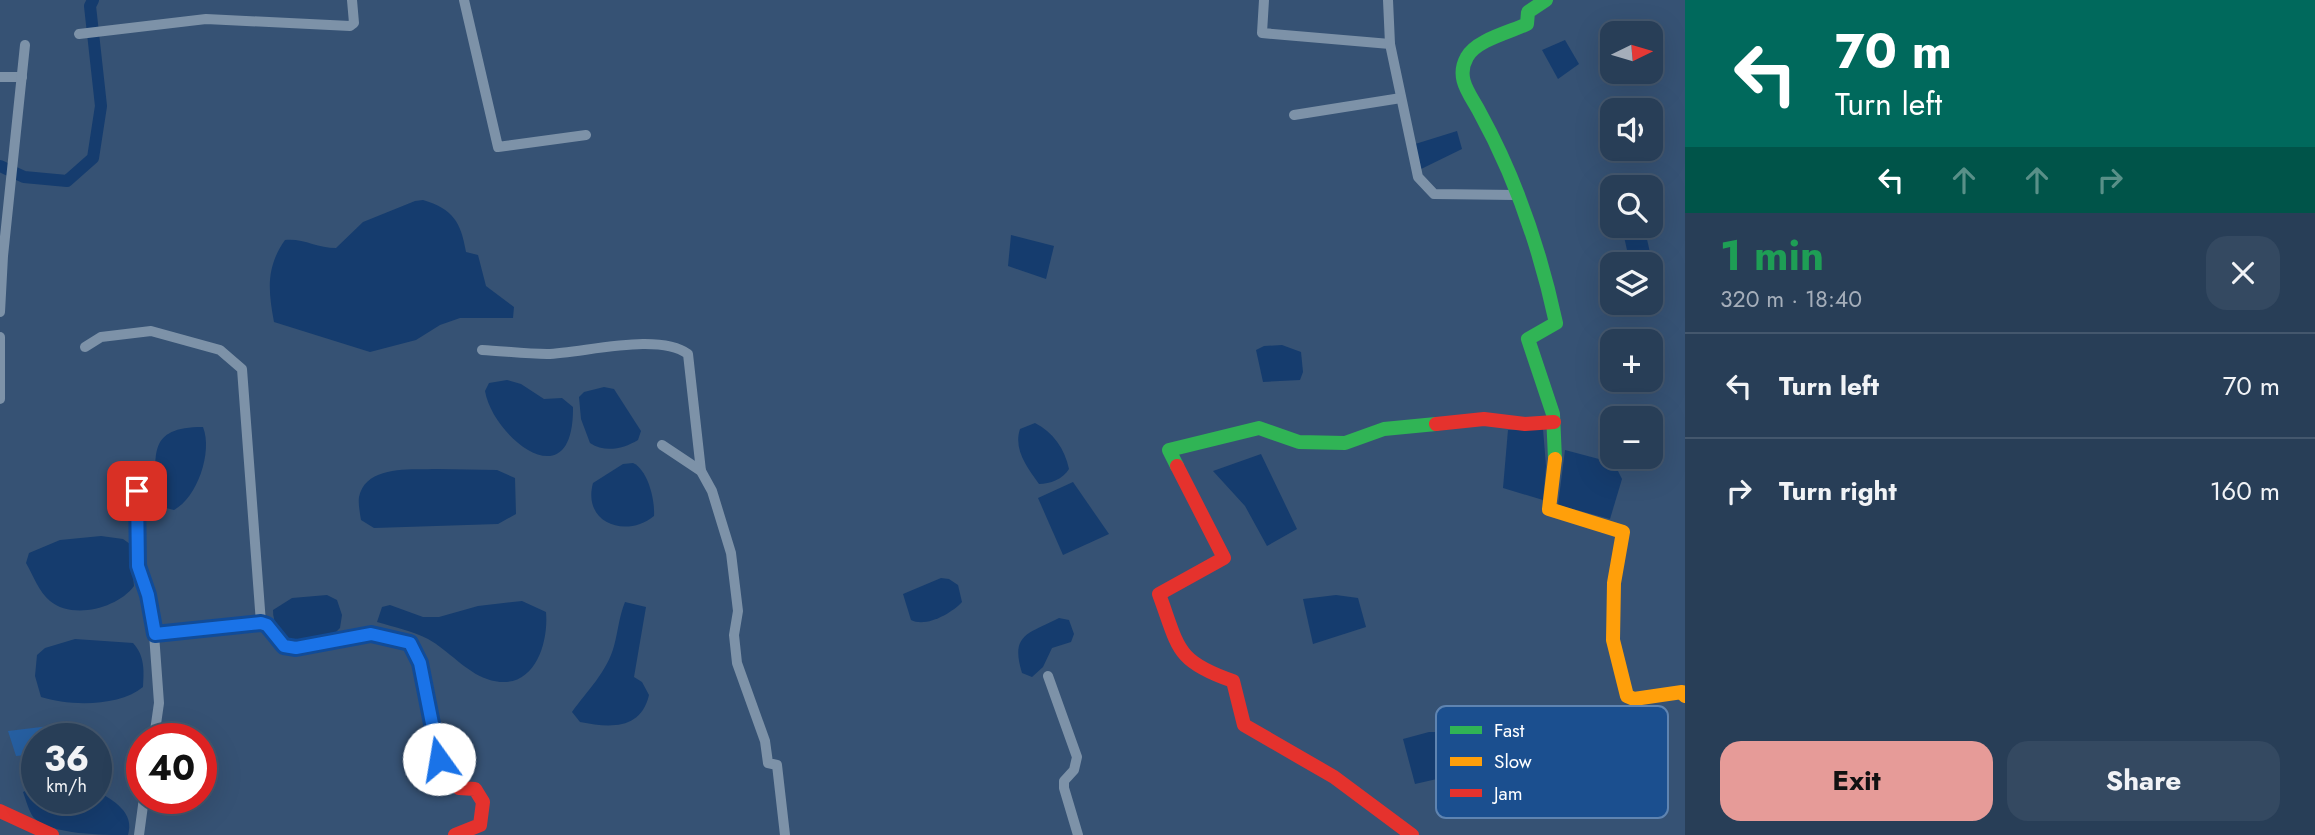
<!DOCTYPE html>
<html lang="en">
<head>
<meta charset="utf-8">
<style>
  :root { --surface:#283e57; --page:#344961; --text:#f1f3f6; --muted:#a5aeba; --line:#44576d; --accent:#e69b98 }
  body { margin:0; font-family:Jost,sans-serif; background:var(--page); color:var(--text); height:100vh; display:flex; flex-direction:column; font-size:26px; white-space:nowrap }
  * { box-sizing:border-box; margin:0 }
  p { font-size:23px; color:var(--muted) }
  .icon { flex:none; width:38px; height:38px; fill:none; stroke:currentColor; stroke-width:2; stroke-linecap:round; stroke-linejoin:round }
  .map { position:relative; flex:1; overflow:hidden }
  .panel { display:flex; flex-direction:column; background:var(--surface); width:630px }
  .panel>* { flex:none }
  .top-card { background:#00695c; color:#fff; overflow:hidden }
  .needle { width:46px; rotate:85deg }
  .fabs { position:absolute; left:1600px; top:21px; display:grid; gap:14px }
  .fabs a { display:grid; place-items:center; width:63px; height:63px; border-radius:14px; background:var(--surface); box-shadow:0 7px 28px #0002,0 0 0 2px var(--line); font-size:35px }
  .speed { position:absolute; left:21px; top:723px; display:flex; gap:14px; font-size:35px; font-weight:700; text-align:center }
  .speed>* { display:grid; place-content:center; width:91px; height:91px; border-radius:50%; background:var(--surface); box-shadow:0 7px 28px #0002,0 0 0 2px var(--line); line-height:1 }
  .speed small { font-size:18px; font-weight:400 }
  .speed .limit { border:10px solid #d22; background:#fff; color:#111 }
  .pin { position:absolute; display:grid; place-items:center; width:60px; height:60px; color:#fff; margin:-30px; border-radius:14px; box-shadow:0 4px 10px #0006 }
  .me { position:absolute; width:77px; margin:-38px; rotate:347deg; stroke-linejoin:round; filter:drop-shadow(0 0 5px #0008) }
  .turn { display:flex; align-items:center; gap:24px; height:147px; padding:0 35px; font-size:32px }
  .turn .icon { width:91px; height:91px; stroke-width:2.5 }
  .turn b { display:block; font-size:49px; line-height:60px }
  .lanes { display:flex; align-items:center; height:66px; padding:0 35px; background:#0003; justify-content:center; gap:35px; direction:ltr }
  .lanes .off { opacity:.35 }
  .round { display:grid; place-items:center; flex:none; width:74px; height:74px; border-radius:21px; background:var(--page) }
  .headline { display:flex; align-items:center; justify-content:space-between; height:119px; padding:0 35px }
  h1 { font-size:42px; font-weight:700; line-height:52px; color:#1e9e55 }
  .button { display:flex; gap:14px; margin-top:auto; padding:14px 35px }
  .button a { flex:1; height:80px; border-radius:21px; background:var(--accent); color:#111; font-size:28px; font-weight:700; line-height:80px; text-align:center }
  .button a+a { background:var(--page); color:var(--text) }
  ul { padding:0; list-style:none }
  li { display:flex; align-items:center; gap:21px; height:105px; padding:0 35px; border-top:2px solid var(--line) }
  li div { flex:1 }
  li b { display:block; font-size:26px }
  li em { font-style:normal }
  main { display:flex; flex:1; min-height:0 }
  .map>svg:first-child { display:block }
  .green { fill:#265fa1 }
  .water { fill:#153c6e }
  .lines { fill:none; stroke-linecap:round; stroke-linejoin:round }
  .canal { stroke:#153c6e; stroke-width:12 }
  .street { stroke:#7d92a8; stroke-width:10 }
  .fast { stroke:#30b455; stroke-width:14 }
  .slow { stroke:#ff9f0a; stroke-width:14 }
  .jam { stroke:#e5322d; stroke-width:14 }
  .route-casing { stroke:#114b97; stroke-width:18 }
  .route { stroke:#1a73e8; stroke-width:12 }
  .key { fill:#1b4f8f; stroke:#5f84b1; stroke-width:2 }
  .key-label { font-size:19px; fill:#fff }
</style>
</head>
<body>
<main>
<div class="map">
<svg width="1685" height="835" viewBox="0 0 1685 835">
  <rect width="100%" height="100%" fill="#365274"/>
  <path class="green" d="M66,724L65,738H37V754L16,756L8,731Z"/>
  <g class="water">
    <path d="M1565,40L1579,64L1558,79L1542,50Z"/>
    <path d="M1457,131L1462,149L1419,170L1412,145Z"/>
    <path d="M423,200C453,209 461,222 466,252L478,255L486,286L514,307L513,318H460L440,325L416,340L370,352L274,322C268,290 266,267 285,240C303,238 317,248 336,248L363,222L415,201Z"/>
    <path d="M1644,226L1651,257L1629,259L1623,232Z"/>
    <path d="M1011,235L1054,246L1046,279L1008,266Z"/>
    <path d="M1282,345L1301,352L1303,372L1300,380L1263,382L1256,350L1264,346Z"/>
    <path d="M507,380L521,384L544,399L562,398L573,407C574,502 493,438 485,391L489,383Z"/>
    <path d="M604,387L614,389L641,431L638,440C623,449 605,453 590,443L581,419L579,397L584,392Z"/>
    <path d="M1035,423C1053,432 1065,449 1069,469C1063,479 1050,484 1039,484C1028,468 1013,450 1020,429Z"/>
    <path d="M203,427C213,452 197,498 174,510L162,507L156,499C156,455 146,427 203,427Z"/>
    <path d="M1543,429L1546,466L1543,500L1503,488L1508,430Z"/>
    <path d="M1565,450L1614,463L1622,479L1610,519L1558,505Z"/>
    <path d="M1261,454L1297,529L1267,546L1245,506L1213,471Z"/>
    <path d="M633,463C648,470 655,500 654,516C626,539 582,523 593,483L623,464Z"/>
    <path d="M437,469L497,470L515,478L516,514L498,524L374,528L361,520C360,513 358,504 359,497C366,464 413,470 437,469Z"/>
    <path d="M1073,482L1109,534L1063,555L1038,498Z"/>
    <path d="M101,536L123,539L130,544L134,586C118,608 73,620 50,601C39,592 33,575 26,563L29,553L60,540Z"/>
    <path d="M941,578L949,579L958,585L962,602C952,613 926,628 911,620L903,594Z"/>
    <path d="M327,595L337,600L342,615L340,628L333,635L289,641C279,631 273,624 273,610L292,598Z"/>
    <path d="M1336,595L1358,598L1366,627L1313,644L1303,599Z"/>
    <path d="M522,601L546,612C549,646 532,695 487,679C466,672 448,650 428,639C413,631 394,627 377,622L382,607L390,605L423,617H439L478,606Z"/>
    <path d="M625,602L646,607L634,677L642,682L649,695C641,730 610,728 580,722L572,712C587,691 607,672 614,646C618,631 619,617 625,602Z"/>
    <path d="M1059,618L1069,620L1074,634L1071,642L1052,648L1043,667L1032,677L1022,673C1010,634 1028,634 1059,618Z"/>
    <path d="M75,639L133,643C145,656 144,671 143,687C119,707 69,706 41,697L35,676L37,655L45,648Z"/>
    <path d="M1429,732H1462L1472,771L1415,784L1403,739Z"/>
    <path d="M37,785V798H96V791C114,800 135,813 128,835C105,835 51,835 34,818C29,812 26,800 23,792Z"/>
  </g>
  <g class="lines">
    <path class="canal" d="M0,166L24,177L67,181L93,158L101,106L90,6L93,0"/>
    <g class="street">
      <path d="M464,0L498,147L586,135"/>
      <path d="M1264,0L1262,33L1390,44L1418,177L1434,194L1515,195"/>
      <path d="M1388,0L1390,44"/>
      <path d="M79,34L206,19L350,26L354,23L352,0"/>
      <path d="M0,77H22"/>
      <path d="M1294,115L1401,98"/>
      <path d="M0,312L3,256L25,45"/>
      <path d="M0,337V399"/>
      <path d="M85,347L101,337L151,331L220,350L242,369L261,623"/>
      <path d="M482,350C503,351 526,354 547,354C584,353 658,332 688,354L701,471"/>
      <path d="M662,445L701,471L712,491L731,553L738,611L734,635L737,663L765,741L768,763L777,765L785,835"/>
      <path d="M137,491L138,566L148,595L154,634L159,703L154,738"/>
      <path d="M1048,676L1077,757L1074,770L1064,781V788L1078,835"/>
      <path d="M139,835L144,798"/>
    </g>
    <g class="fast">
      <path d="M1546,0L1528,12L1527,24C1510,32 1476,40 1467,57C1455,78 1470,94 1479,111C1516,178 1540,249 1556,323L1528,339L1553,414L1555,459"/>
      <path d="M1177,466L1169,450L1259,428L1299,442L1345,443L1384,429L1436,424"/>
      <path d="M154,634L261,623L267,625L284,646L296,648L371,634L410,643L420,663L423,681"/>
    </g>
    <path class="slow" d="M1555,459L1549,509L1623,532L1614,583L1613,640L1627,696L1634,699L1682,692L1685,696"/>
    <g class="jam">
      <path d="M1436,424L1484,419L1525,424L1554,422"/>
      <path d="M1177,466L1224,558L1159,594C1179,648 1175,661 1233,681L1244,725L1334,777L1412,835"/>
      <path d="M423,681C431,717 432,761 459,788L475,789L483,802L480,825L455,835"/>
      <path d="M0,811L52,835"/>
    </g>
  </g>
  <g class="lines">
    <g class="route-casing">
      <path id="route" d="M137,491L138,566L148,595L155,634L261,623L267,625L284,646L296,648L371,634L410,643L420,663L439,759"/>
    </g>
    <use href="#route" class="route"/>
  </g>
  <rect x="1436" y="706" width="232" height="112" rx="10" class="key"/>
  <rect x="1450" y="726" width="32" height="8" fill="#30b455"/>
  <rect x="1450" y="757" width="32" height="9" fill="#ff9f0a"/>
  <rect x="1450" y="789" width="32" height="8" fill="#e5322d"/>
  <g class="key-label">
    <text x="1494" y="737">Fast</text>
    <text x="1494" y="768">Slow</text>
    <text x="1494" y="800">Jam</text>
  </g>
</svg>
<div class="fabs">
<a><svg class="needle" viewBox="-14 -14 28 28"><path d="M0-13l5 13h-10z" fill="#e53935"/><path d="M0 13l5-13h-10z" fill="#a5aeba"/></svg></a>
<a><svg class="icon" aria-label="sound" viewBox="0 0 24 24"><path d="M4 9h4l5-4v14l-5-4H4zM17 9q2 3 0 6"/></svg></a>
<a><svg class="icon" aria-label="search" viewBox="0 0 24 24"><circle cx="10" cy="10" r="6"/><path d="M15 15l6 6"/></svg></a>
<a><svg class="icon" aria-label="layers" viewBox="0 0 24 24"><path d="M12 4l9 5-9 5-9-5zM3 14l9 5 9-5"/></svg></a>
<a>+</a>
<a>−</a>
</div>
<div class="speed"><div>36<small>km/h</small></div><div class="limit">40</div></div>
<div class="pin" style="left:137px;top:491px;background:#d93025"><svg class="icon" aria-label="arrive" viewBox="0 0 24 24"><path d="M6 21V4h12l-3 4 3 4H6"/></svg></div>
<svg class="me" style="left:439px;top:759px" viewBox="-20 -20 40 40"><circle r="19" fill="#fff"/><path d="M0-13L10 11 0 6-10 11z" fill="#1a73e8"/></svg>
</div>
<section class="panel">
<div class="top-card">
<div class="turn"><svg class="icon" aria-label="left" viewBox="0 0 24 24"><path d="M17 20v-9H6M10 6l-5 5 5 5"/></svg><div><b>70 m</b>Turn left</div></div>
<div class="lanes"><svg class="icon" aria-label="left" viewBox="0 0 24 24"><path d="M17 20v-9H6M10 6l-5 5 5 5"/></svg><svg class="icon off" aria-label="ahead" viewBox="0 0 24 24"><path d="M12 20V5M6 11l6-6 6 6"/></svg><svg class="icon off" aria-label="ahead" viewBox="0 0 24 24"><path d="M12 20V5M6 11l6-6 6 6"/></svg><svg class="icon off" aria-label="right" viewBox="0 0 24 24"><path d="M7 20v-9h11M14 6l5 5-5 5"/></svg></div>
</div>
<div class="headline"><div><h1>1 min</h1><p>320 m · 18:40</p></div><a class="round"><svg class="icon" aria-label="close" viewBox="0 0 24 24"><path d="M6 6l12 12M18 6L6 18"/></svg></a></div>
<ul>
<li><svg class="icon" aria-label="left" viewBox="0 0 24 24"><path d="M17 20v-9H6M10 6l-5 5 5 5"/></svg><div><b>Turn left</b></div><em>70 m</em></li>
<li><svg class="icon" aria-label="right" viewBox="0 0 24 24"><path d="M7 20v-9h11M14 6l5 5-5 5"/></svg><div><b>Turn right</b></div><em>160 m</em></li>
</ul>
<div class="button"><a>Exit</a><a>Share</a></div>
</section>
</main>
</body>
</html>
